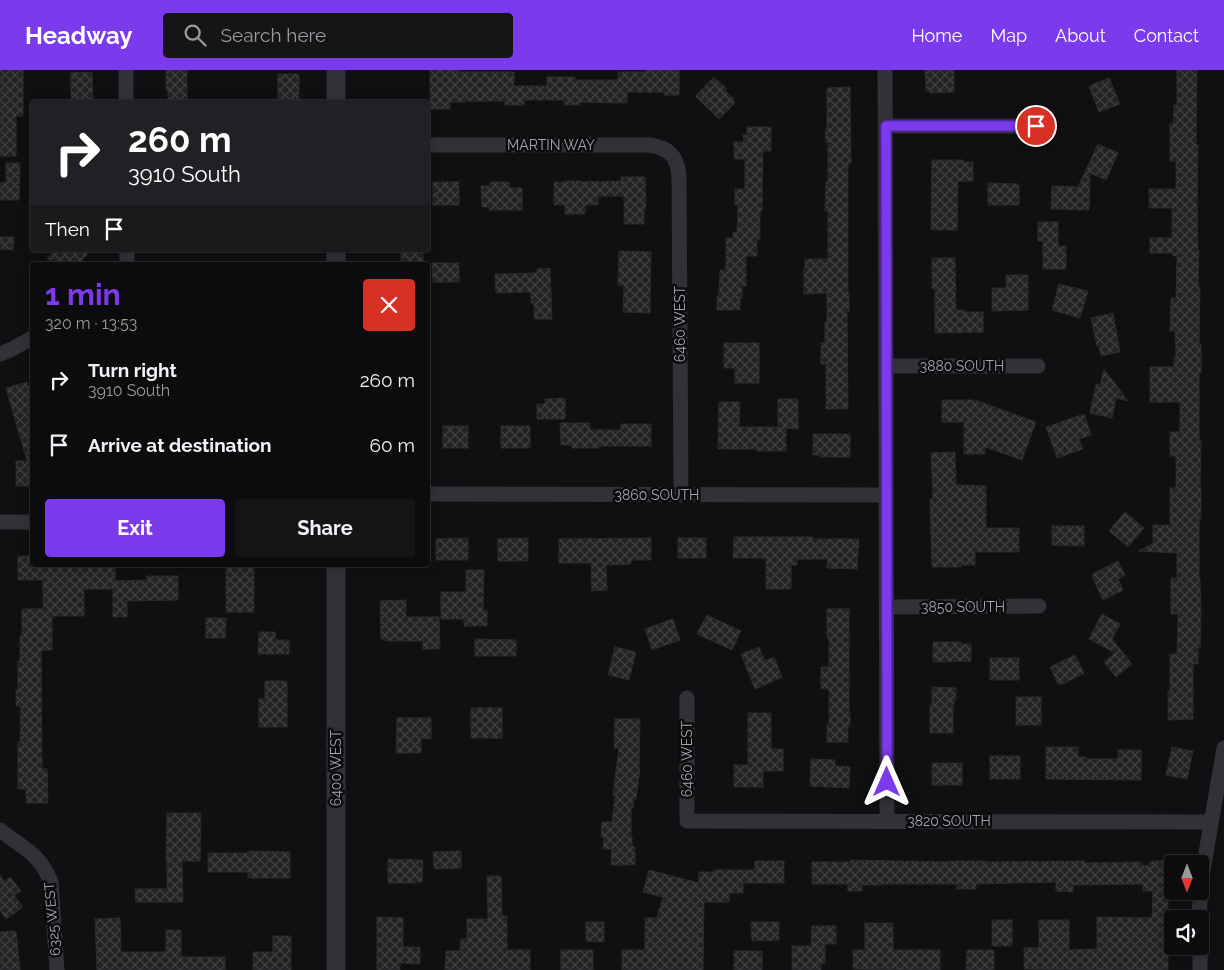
<!DOCTYPE html>
<html lang="en">
<head>
<meta charset="utf-8">
<style>
  :root { --surface:#0c0c0e; --page:#151517; --text:#f1f3f6; --muted:#9a9b9e; --line:#2c2c2e; --accent:#7c3aed }
  body { margin:0; font-family:Raleway,sans-serif; background:var(--page); color:var(--text); height:100vh; display:flex; flex-direction:column; font-size:19px; white-space:nowrap }
  * { box-sizing:border-box; margin:0 }
  p { font-size:16px; color:var(--muted) }
  .icon { flex:none; width:28px; height:28px; fill:none; stroke:currentColor; stroke-width:2; stroke-linecap:round; stroke-linejoin:round }
  .map { position:relative; flex:1; overflow:hidden }
  .sheet { position:absolute; left:30px; top:192px; width:400px; height:305px; display:flex; flex-direction:column; background:var(--surface); border-radius:5px; box-shadow:0 2px 12px #0003,0 0 0 1px var(--line) }
  .sheet>* { flex:none }
  .top-card { position:absolute; left:30px; top:30px; width:400px; height:152px; border-radius:5px; box-shadow:0 2px 12px #0003,0 0 0 1px var(--line); background:#202124; color:#fff; overflow:hidden }
  .needle { width:32px; rotate:180deg }
  .fabs { position:absolute; left:1164px; top:785px; display:grid; gap:10px }
  .fabs a { display:grid; place-items:center; width:45px; height:45px; border-radius:5px; background:var(--surface); box-shadow:0 2px 12px #0003,0 0 0 1px var(--line); font-size:25px }
  .pin { position:absolute; display:grid; place-items:center; width:42px; height:42px; color:#fff; margin:-21px; border:2px solid #fff; border-radius:50%; box-shadow:0 1px 5px #0007 }
  .me { position:absolute; width:55px; margin:-28px; rotate:0deg; stroke-linejoin:round; filter:drop-shadow(0 0 4px #0008) }
  .turn { display:flex; align-items:center; gap:18px; height:105px; padding:0 15px; font-size:22px }
  .turn .icon { width:65px; height:65px; stroke-width:2.5 }
  .turn b { display:block; font-size:35px; line-height:42px }
  .then { display:flex; align-items:center; height:48px; padding:0 15px; background:#0003; gap:10px; font-size:19px }
  .round { display:grid; place-items:center; flex:none; width:52px; height:52px; border-radius:5px; background:var(--page) }
  .summary { display:flex; align-items:center; justify-content:space-between; height:85px; padding:0 15px }
  h1 { font-size:30px; font-weight:700; line-height:38px; color:var(--accent) }
  .button { display:flex; gap:10px; margin-top:auto; padding:10px 15px }
  .button a { flex:1; height:58px; border-radius:5px; background:var(--accent); color:#fff; font-size:20px; font-weight:700; line-height:58px; text-align:center }
  .button a+a { background:var(--page); color:var(--text) }
  ul { padding:0; list-style:none }
  li { display:flex; align-items:center; gap:15px; height:65px; padding:0 15px }
  li div { flex:1 }
  li b { display:block; font-size:19px }
  li em { font-style:normal }
  header { display:flex; align-items:center; gap:30px; box-sizing:border-box; height:70px; padding:0 25px; background:var(--accent); color:#fff }
  header strong { font-size:24px }
  nav { display:flex; gap:28px; margin-inline-start:auto; font-size:18px }
  .search { width:350px; height:45px; background:var(--page); display:flex; align-items:center; gap:12px; box-sizing:border-box; padding:0 18px; border-radius:5px; color:var(--muted); font-size:19px }
  .map>svg:first-child { display:block }
  .building { fill:url(#building-cross-hatch); stroke:#2a2a2e }
  .lines { fill:none; stroke-linecap:round; stroke-linejoin:round }
  .minor { stroke:#313237; stroke-width:15 }
  .tertiary { stroke:#313237; stroke-width:19 }
  .route-casing { stroke:#51269a; stroke-width:12 }
  .route { stroke:#7c3aed; stroke-width:9 }
  .labels { text-anchor:middle; stroke-width:5; stroke-linejoin:round; paint-order:stroke }
  .street-label { font-size:14px; fill:#a0a6b4; stroke:#0b0b0c }
</style>
</head>
<body>
<header>
<strong>Headway</strong>
<div class="search"><svg class="icon" aria-label="search" viewBox="0 0 24 24"><circle cx="10" cy="10" r="6"/><path d="M15 15l6 6"/></svg>Search here</div>
<nav><a>Home</a><a>Map</a><a>About</a><a>Contact</a></nav>
</header>
<div class="map">
<svg width="1224" height="900" viewBox="0 0 1224 900">
  <defs>
    <pattern id="building-cross-hatch" width="8" height="8" patternUnits="userSpaceOnUse" patternTransform="scale(1.25)"><rect width="8" height="8" fill="#232326"/><path d="M0 0l8 8M0 8l8-8" fill="none" stroke="#404043"/></pattern>
  </defs>
  <rect width="100%" height="100%" fill="#101012"/>
  <g class="building">
    <path d="M0,0H23V46H16V86H0Z"/>
    <path d="M166,0H187V32H168V20H166Z"/>
    <path d="M430,0H459V2H514V16H547V7H575V10H618V2H646V0H679V25H664V22H627V33L580,32V35H564V30H524V35H505V31H466V32H450V39H430Z"/>
    <path d="M925,0H954V22L930,23V21H926Z"/>
    <path d="M1177,0H1197L1196,75H1198L1197,132L1198,180H1199L1198,217H1200L1199,274H1201V303H1199V370H1201L1200,417H1201V449H1199V508H1200L1201,544L1200,578H1198V594H1193V649L1168,650V621H1170V584H1177L1178,544H1171V508H1177V483L1138,481L1153,474V455H1170V418H1176V386H1170V362H1180V332H1150V297H1174V287H1176L1175,261H1170L1171,228H1176L1177,186H1173V183H1150V168H1172V138H1149V119H1176V91H1170V54H1173L1174,35H1177Z"/>
    <path d="M92,2L93,32H71V3Z"/>
    <rect x="278" y="4" width="21" height="28"/>
    <path d="M714,7L727,19L725,21L734,29V34L719,49L695,26Z"/>
    <path d="M1109,8L1120,34L1099,42L1089,16Z"/>
    <path d="M850,17L851,93H848V223H849V242H847L848,339H826V294H821V273H825V252H827V223L804,224V197H805V189H828V141H825L826,112H828V72H826L825,59H827V18Z"/>
    <path d="M747,57H771V81H763L762,141H760V169H757V186H746V216H742V228H740V240H717V226H719L720,200H726V168H733V162L737,163L738,135H735V119H745V89H734V72H744L743,65H747Z"/>
    <path d="M1098,74L1118,83L1106,110L1090,103L1089,140L1051,139L1052,116L1078,117Z"/>
    <path d="M932,90H963V92H973V111H958L957,160H931Z"/>
    <path d="M6,93H20L19,130H0V113H6Z"/>
    <path d="M621,107H645L646,138H644V154H624V126H598V135H585V144H565V135H554V112H565V111H581V112L621,111Z"/>
    <rect x="433" y="112" width="26" height="23"/>
    <path d="M490,112H509V118H522V140H489V137H482L481,116H490Z"/>
    <path d="M988,113L1019,114V135H988Z"/>
    <path d="M1038,152H1058V176H1066V199H1043V171H1038Z"/>
    <path d="M0,167H14L13,180L0,179Z"/>
    <path d="M54,180H91L78,195H56L47,188Z"/>
    <rect x="401" y="180" width="22" height="15"/>
    <path d="M619,181L651,182L650,243L623,242L624,215H618Z"/>
    <path d="M932,188H955L956,240H964V242H983V262L935,263V219H932Z"/>
    <path d="M432,193H459V212H433Z"/>
    <path d="M550,198L552,249H534V233H531V222L496,223L495,204L537,203V199Z"/>
    <path d="M1006,205H1028V240L992,241V218H1006Z"/>
    <path d="M1059,214L1088,221L1080,248L1052,240Z"/>
    <path d="M1113,243L1120,282L1101,286L1099,276H1097L1091,248Z"/>
    <path d="M724,273H759V313H735V298H724Z"/>
    <path d="M1104,299L1128,331L1116,328L1112,348L1090,343L1096,314L1100,315Z"/>
    <path d="M27,312L32,330V416H16V391H27L6,318Z"/>
    <path d="M565,328V349H537V334H545V329Z"/>
    <path d="M778,329H798V359L786,358V381H757V379H718L719,332H740L739,357H778Z"/>
    <path d="M942,330H973V331H978L1036,352L1022,390L985,377V384H964V352H942Z"/>
    <path d="M1084,344L1091,365L1079,369L1083,379L1057,388L1046,357Z"/>
    <path d="M560,353H590V360H621V354H651V376H599V378H572V375H561Z"/>
    <rect x="443" y="356" width="25" height="22"/>
    <rect x="501" y="356" width="29" height="22"/>
    <path d="M813,364H850V387H820V385H813Z"/>
    <path d="M955,382L956,415L986,416V458H1019V482H975V495H961V497H932L930,429H933L931,383Z"/>
    <path d="M1125,442L1144,458L1128,477L1109,461Z"/>
    <path d="M1052,456H1084V476L1052,475Z"/>
    <path d="M734,467H813V469H859L857,499L827,498L828,489H797V495H791V519H766V488H733Z"/>
    <path d="M468,468V490H436V469Z"/>
    <path d="M528,468V491H498V469Z"/>
    <path d="M651,468V490H631V494L606,495L607,520L592,521L591,493H559V469Z"/>
    <rect x="678" y="468" width="28" height="20"/>
    <path d="M18,486H32V495H115V511L147,510V506H178V530L127,531V547H113V519H84V546H52V580H42L41,582L42,699H47L48,733H26V719H18V672H20L21,636H16V620H18V591H20V566H22V539H43V510H18Z"/>
    <path d="M1118,491L1125,505L1118,509L1123,520L1103,530L1093,509V504Z"/>
    <rect x="226" y="495" width="28" height="47"/>
    <path d="M466,500H484L483,540H487V556H464V549H441V522H466Z"/>
    <path d="M406,530V547H439L440,579H423V571H385L384,569H381L380,531Z"/>
    <path d="M827,539H849V642H850V656H848V672H827V654H829V619H821V597H829V568H827Z"/>
    <path d="M1102,544L1120,554L1112,569L1132,594L1116,607L1104,592L1115,583L1089,569Z"/>
    <path d="M707,545L741,561L732,580L697,564Z"/>
    <path d="M206,548H226L225,568H206Z"/>
    <path d="M673,549L680,570L652,580L645,559Z"/>
    <path d="M259,562H275L276,570H289V584H258Z"/>
    <path d="M475,569L516,570V586H475Z"/>
    <path d="M933,572H961V574H971V591L933,592Z"/>
    <path d="M615,577L636,582L629,610L608,605Z"/>
    <path d="M759,577L765,591L774,587L782,607L755,619L741,584Z"/>
    <path d="M1075,585L1084,603L1063,614H1058L1050,597Z"/>
    <rect x="990" y="588" width="29" height="22"/>
    <path d="M265,611H287V657H259V629H265Z"/>
    <path d="M932,617L956,618V630L954,631V635H953V663H930V634L932,635Z"/>
    <rect x="1016" y="627" width="25" height="28"/>
    <rect x="471" y="638" width="31" height="30"/>
    <path d="M748,643H771V679H783V701H763V717H734V695H748Z"/>
    <path d="M397,648H431V669L421,668V683H396Z"/>
    <path d="M615,649H640L639,699H640L636,729L634,728L633,738H631V767H632V776L635,777V795H611L612,779H603L604,767H601L602,752H612L615,725H613L619,678H614Z"/>
    <path d="M1046,677H1078V687H1086V689H1118V680H1141V710L1046,709Z"/>
    <path d="M1172,677L1193,681L1187,709L1166,705Z"/>
    <rect x="990" y="686" width="30" height="23"/>
    <path d="M811,689L835,690V696L850,697L849,718L810,716Z"/>
    <rect x="932" y="693" width="30" height="22"/>
    <path d="M167,743H201L200,791H182L183,832H136L135,819H167V791H166Z"/>
    <path d="M248,781L290,782V808H248V802H208V783H248Z"/>
    <path d="M461,781V798L434,799L433,782Z"/>
    <path d="M388,789L423,790L422,812H416V813H388Z"/>
    <path d="M851,790L949,792V791H985V792L1084,791V793L1141,792V795L1149,796L1150,792H1152V791H1171L1170,831H1168V900L1024,899V878H1039V850H1069V880L1097,879V847L1152,848L1153,821H1143V814L1073,815V822L1056,821V812L976,814V819H957V814H882V815H862V821H848V814H812V792H850Z"/>
    <path d="M755,791H784V813H743V823H729V832H704L703,900H622V880H645V848H657L663,827L643,822L649,800L699,813V802H714V800H755Z"/>
    <path d="M0,805L4,811L10,807L21,821L14,825L23,837L6,849L0,840Z"/>
    <path d="M487,806H501L502,846H507V880H530V900H445L446,881H460L461,869H467V849H488Z"/>
    <path d="M377,847L403,848V877H420V894L400,893V900H377Z"/>
    <path d="M120,848L121,882H166V860H181V887H225V900H97L95,849Z"/>
    <rect x="992" y="850" width="20" height="26"/>
    <path d="M586,852H604V872L586,871Z"/>
    <path d="M751,852H779V870L752,871Z"/>
    <path d="M865,853H893V880H940V900L853,899V880H865Z"/>
    <path d="M812,856H836V874H825V893H821V900H792V876H811Z"/>
    <path d="M16,861L20,900H0V862Z"/>
    <path d="M273,866H291V900H253V882H273Z"/>
    <rect x="561" y="880" width="32" height="20"/>
    <path d="M967,880H994V900H966Z"/>
    <rect x="734" y="881" width="28" height="19"/>
  </g>
  <g class="lines">
    <g class="minor">
      <path d="M126,0V32"/>
      <path d="M885,0L887,751"/>
      <path d="M886,56H1036"/>
      <path d="M428,75H650C669,78 677,86 679,105L681,425"/>
      <path d="M127,180V195"/>
      <path d="M0,284L12,279L32,268"/>
      <path d="M886,296H1038"/>
      <path d="M428,424L886,425"/>
      <path d="M0,452H32"/>
      <path d="M887,537L1039,536"/>
      <path d="M687,628V751L1211,752"/>
      <path d="M0,760C23,779 38,781 51,812L57,900"/>
      <path d="M1199,849L1201,812L1224,678"/>
      <path d="M1200,876V900"/>
    </g>
    <g class="tertiary">
      <path d="M336,0V32"/>
      <path d="M336,180V195"/>
      <path d="M336,495V900"/>
    </g>
  </g>
  <g class="lines">
    <g class="route-casing">
      <path id="route" d="M887,712L886,56H1036"/>
    </g>
    <use href="#route" class="route"/>
  </g>
  <g class="labels">
    <g class="street-label">
      <text x="551" y="80">MARTIN WAY</text>
      <text transform="translate(680 254) rotate(-90)" y="5">6460 WEST</text>
      <text x="962" y="301">3880 SOUTH</text>
      <text x="657" y="430">3860 SOUTH</text>
      <text x="963" y="542">3850 SOUTH</text>
      <text transform="translate(687 689) rotate(-90)" y="5">6460 WEST</text>
      <text transform="translate(336 698) rotate(-90)" y="5">6400 WEST</text>
      <text x="949" y="756">3820 SOUTH</text>
      <text transform="translate(52 849) rotate(-95)" y="5">6325 WEST</text>
    </g>
  </g>
</svg>
<div class="fabs">
<a><svg class="needle" viewBox="-14 -14 28 28"><path d="M0-13l5 13h-10z" fill="#e53935"/><path d="M0 13l5-13h-10z" fill="#9a9b9e"/></svg></a>
<a><svg class="icon" aria-label="sound" viewBox="0 0 24 24"><path d="M4 9h4l5-4v14l-5-4H4zM17 9q2 3 0 6"/></svg></a>
</div>
<div class="pin" style="left:1036px;top:56px;background:#d93025"><svg class="icon" aria-label="arrive" viewBox="0 0 24 24"><path d="M6 21V4h12l-3 4 3 4H6"/></svg></div>
<svg class="me" style="left:887px;top:712px" viewBox="-20 -20 40 40"><path d="M0-17L14 15 0 8-14 15z" fill="#7c3aed" stroke="#fff" stroke-width="4"/></svg>
<div class="top-card">
<div class="turn"><svg class="icon" aria-label="right" viewBox="0 0 24 24"><path d="M7 20v-9h11M14 6l5 5-5 5"/></svg><div><b>260 m</b>3910 South</div></div>
<div class="then">Then<svg class="icon" aria-label="arrive" viewBox="0 0 24 24"><path d="M6 21V4h12l-3 4 3 4H6"/></svg></div>
</div>
<section class="sheet">
<div class="summary"><div><h1>1 min</h1><p>320 m · 13:53</p></div><a class="round" style="background:#d93025;color:#fff"><svg class="icon" aria-label="close" viewBox="0 0 24 24"><path d="M6 6l12 12M18 6L6 18"/></svg></a></div>
<ul>
<li><svg class="icon" aria-label="right" viewBox="0 0 24 24"><path d="M7 20v-9h11M14 6l5 5-5 5"/></svg><div><b>Turn right</b><p>3910 South</p></div><em>260 m</em></li>
<li><svg class="icon" aria-label="arrive" viewBox="0 0 24 24"><path d="M6 21V4h12l-3 4 3 4H6"/></svg><div><b>Arrive at destination</b></div><em>60 m</em></li>
</ul>
<div class="button"><a>Exit</a><a>Share</a></div>
</section>
</div>
</body>
</html>
